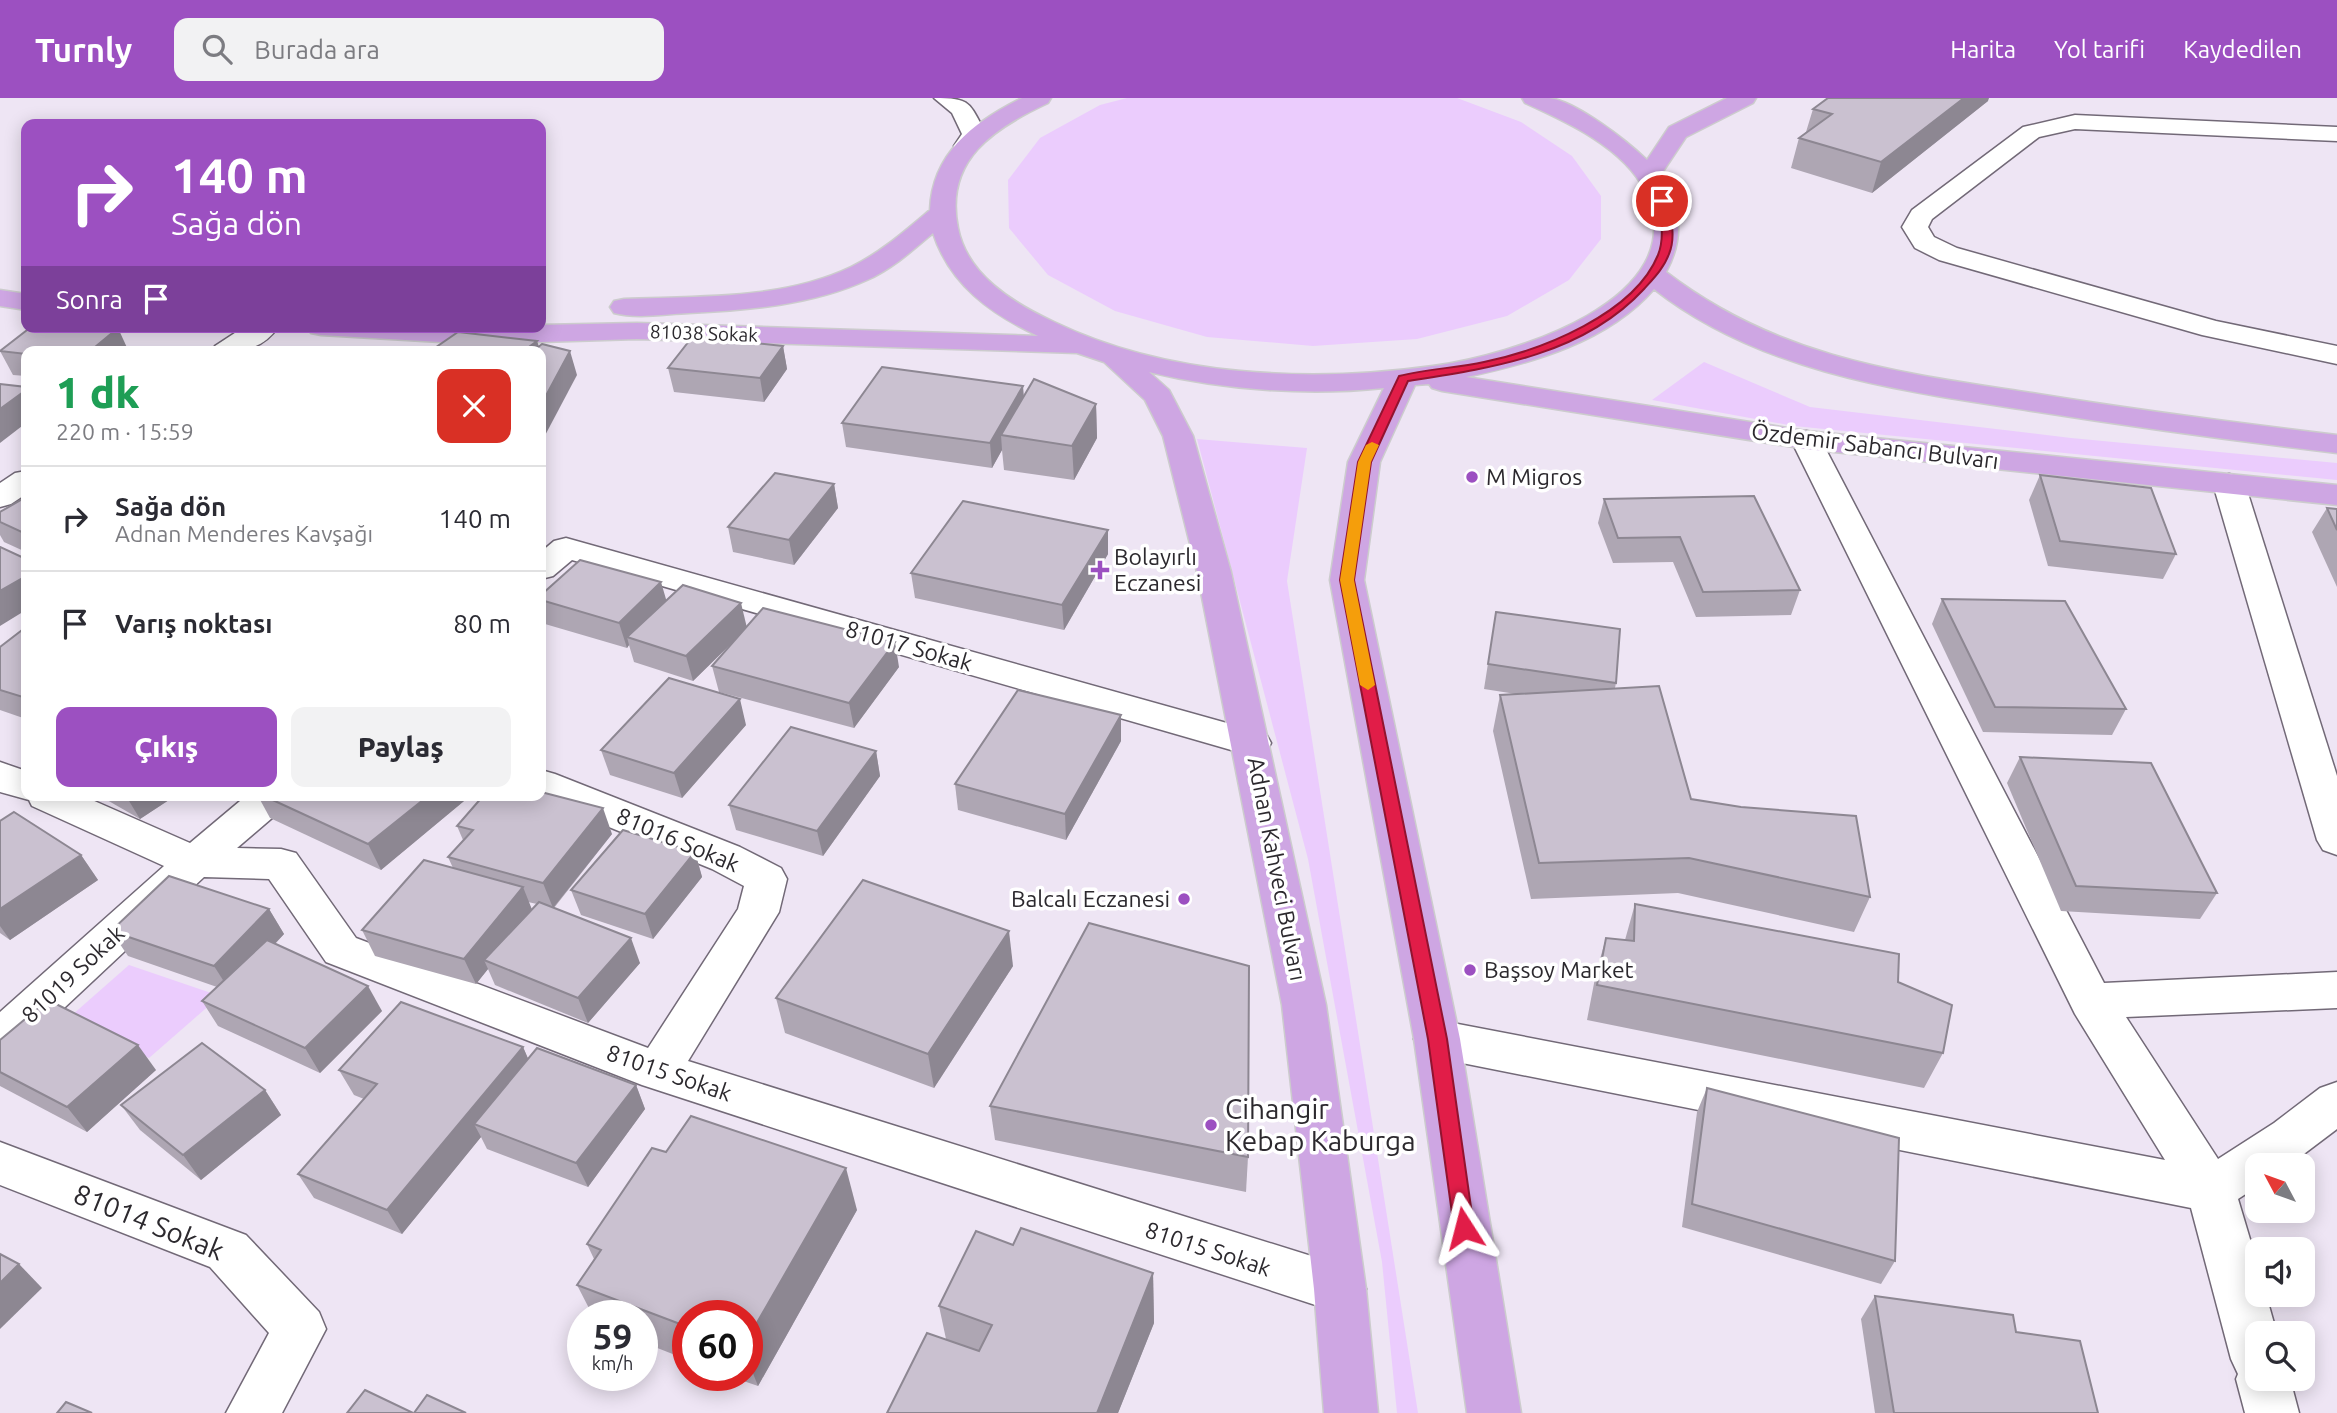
<!DOCTYPE html>
<html lang="tr">
<head>
<meta charset="utf-8">
<style>
  :root { --surface:#fff; --page:#f2f2f3; --text:#2b2b33; --muted:#7c7c81; --line:#e1e1e2; --accent:#9c50c1 }
  body { margin:0; font-family:Ubuntu,sans-serif; background:var(--page); color:var(--text); height:100vh; display:flex; flex-direction:column; font-size:26px; white-space:nowrap }
  * { box-sizing:border-box; margin:0 }
  p { font-size:23px; color:var(--muted) }
  .icon { flex:none; width:38px; height:38px; fill:none; stroke:currentColor; stroke-width:2; stroke-linecap:round; stroke-linejoin:round }
  .map { position:relative; flex:1; overflow:hidden }
  .details { position:absolute; left:21px; top:248px; width:525px; height:455px; display:flex; flex-direction:column; background:var(--surface); border-radius:14px; box-shadow:0 4px 18px #0003 }
  .details>* { flex:none }
  .top-card { position:absolute; left:21px; top:21px; width:525px; height:214px; border-radius:14px; box-shadow:0 4px 18px #0003; background:#9c50c1; color:#fff; overflow:hidden }
  .needle { width:46px; rotate:311deg }
  .tools { position:absolute; left:2245px; top:1055px; display:grid; gap:14px }
  .tools a { display:grid; place-items:center; width:70px; height:70px; border-radius:14px; background:var(--surface); box-shadow:0 4px 18px #0003; font-size:35px }
  .speed { position:absolute; left:567px; top:1202px; display:flex; gap:14px; font-size:35px; font-weight:700; text-align:center }
  .speed>* { display:grid; place-content:center; width:91px; height:91px; border-radius:50%; background:var(--surface); box-shadow:0 4px 18px #0003; line-height:1 }
  .speed small { font-size:18px; font-weight:400 }
  .speed .limit { border:10px solid #d22; background:#fff; color:#111 }
  .pin { position:absolute; display:grid; place-items:center; width:60px; height:60px; color:#fff; margin:-30px; border:4px solid #fff; border-radius:50%; box-shadow:0 2px 7px #0007 }
  .me { position:absolute; width:77px; margin:-38px; rotate:351deg; stroke-linejoin:round; filter:drop-shadow(0 0 5px #0008) }
  .turn { display:flex; align-items:center; gap:24px; height:147px; padding:0 35px; font-size:32px }
  .turn .icon { width:91px; height:91px; stroke-width:2.5 }
  .turn b { display:block; font-size:49px; line-height:60px }
  .then { display:flex; align-items:center; height:66px; padding:0 35px; background:#0003; gap:14px; font-size:26px }
  .round { display:grid; place-items:center; flex:none; width:74px; height:74px; border-radius:14px; background:var(--page) }
  .head { display:flex; align-items:center; justify-content:space-between; height:119px; padding:0 35px }
  h1 { font-size:42px; font-weight:800; line-height:52px; color:#1e9e55 }
  .action { display:flex; gap:14px; margin-top:auto; padding:14px 35px }
  .action a { flex:1; height:80px; border-radius:14px; background:var(--accent); color:#fff; font-size:28px; font-weight:800; line-height:80px; text-align:center }
  .action a+a { background:var(--page); color:var(--text) }
  ul { padding:0; list-style:none }
  li { display:flex; align-items:center; gap:21px; height:105px; padding:0 35px; border-top:2px solid var(--line) }
  li div { flex:1 }
  li b { display:block; font-size:26px }
  li em { font-style:normal }
  header { display:flex; align-items:center; gap:42px; box-sizing:border-box; height:98px; padding:0 35px; background:var(--accent); color:#fff }
  header strong { font-size:33px }
  nav { display:flex; gap:38px; margin-inline-start:auto; font-size:24px }
  .search { width:490px; height:63px; background:var(--page); display:flex; align-items:center; gap:18px; box-sizing:border-box; padding:0 24px; border-radius:14px; color:var(--muted); font-size:26px }
  .map>svg:first-child { display:block }
  .green { fill:#ebccfd }
  .lines { fill:none; stroke-linecap:round; stroke-linejoin:round }
  .minor-casing { stroke:#726977; stroke-width:3 }
  .major-casing { stroke:#cccccd; stroke-width:3 }
  .minor { fill:#fff; fill-rule:evenodd }
  .major { fill:#cea6e3; fill-rule:evenodd }
  .wall { fill:#aea6b3; fill-rule:evenodd }
  .shaded-wall { fill:#8d8792 }
  .building { fill:#cac1d0; stroke:#8d8792; stroke-width:2 }
  .route { fill:#e11d48; stroke:#92132f; stroke-width:2 }
  .slow { fill:#f59e0b }
  .poi-dot { fill:#9c50c1; stroke:#fff; stroke-width:2.5 }
  .labels { text-anchor:middle; stroke-width:7; stroke-linejoin:round; paint-order:stroke }
  .far-street-label { font-size:19px; fill:#2c292e; stroke:#fff }
  .street-label { font-size:23px; fill:#2c292e; stroke:#fff }
  .poi-label { font-size:23px; fill:#2c292e; stroke:#fff; text-anchor:start }
  .near-poi-label { font-size:28px; fill:#2c292e; stroke:#fff; text-anchor:start }
  .near-street-label { font-size:28px; fill:#2c292e; stroke:#fff }
</style>
</head>
<body>
<header>
<strong>Turnly</strong>
<div class="search"><svg class="icon" aria-label="search" viewBox="0 0 24 24"><circle cx="10" cy="10" r="6"/><path d="M15 15l6 6"/></svg>Burada ara</div>
<nav><a>Harita</a><a>Yol tarifi</a><a>Kaydedilen</a></nav>
</header>
<div class="map">
<svg width="2337" height="1315" viewBox="0 0 2337 1315">
  <rect width="100%" height="100%" fill="#eee5f4"/>
  <g class="green">
    <path d="M1127,0H1457L1521,24L1572,58L1601,98V141L1569,182L1507,218L1417,241L1313,248L1207,239L1115,213L1048,177L1009,130L1008,82L1040,40L1100,7Z"/>
    <path d="M1704,264L1810,309L2071,340L2337,365V382L1794,328L1652,302Z"/>
    <path d="M1197,341L1307,350L1287,483L1418,1315H1397L1382,1164L1308,761Z"/>
    <path d="M129,867L220,898L149,960L71,918Z"/>
  </g>
  <g class="lines">
    <g class="minor-casing">
      <g id="minor">
        <path d="M934,0C971,0 969,4 986,36L974,53H958L954,48L962,36L952,15Z"/>
        <path d="M2075,17L2337,29V43L2075,31L2039,39L1932,121L1928,129L1934,139L1957,150L2216,223L2337,248V266L2202,237L1939,162L1915,150L1902,129L1912,112L2023,29Z"/>
        <path d="M244,229H278C261,254 237,254 211,254L215,248Z"/>
        <path d="M1806,333L1817,335L1821,342L2104,885L2337,874V910L2126,919L2218,1061L2274,1025L2320,990L2337,984V1031L2288,1068H2258V1088L2238,1101L2258,1168V1197H2266L2277,1236H2258V1281H2290L2299,1315H2245L2236,1281L2238,1276L2231,1261L2191,1110L1437,960L1421,954L1414,941L1421,928L1437,922L2165,1062L2075,916L1791,342L1795,335Z"/>
        <path d="M26,373V396L11,406L0,409V385L15,375Z"/>
        <path d="M2229,376L2240,379L2245,386L2337,678V757L2323,752L2317,742L2213,386L2218,379Z"/>
        <path d="M566,440L1266,636L1271,645L1266,654L1252,658L572,462L553,478L541,481V454L554,443Z"/>
        <path d="M0,664L26,673V698H83L190,745L246,698H292L286,708L237,750L281,751L296,755L356,840L648,950L738,811L744,788L712,771L533,698H541V672L555,676L740,749L781,770L787,781L779,814L688,963L1340,1167L1358,1174L1366,1191L1358,1208L1340,1215L642,987L326,864L269,781L204,779L16,955L0,961V914L164,768L32,708L29,702L0,694Z"/>
        <path d="M0,1044L246,1137L319,1214L326,1231L282,1315H226L269,1235L210,1169L0,1087Z"/>
      </g>
    </g>
    <g class="major-casing">
      <g id="major">
        <path d="M1022,0H1051L1048,5C994,30 944,62 958,130C967,177 1013,205 1054,224C1168,279 1310,285 1433,268C1508,258 1698,203 1645,93C1624,50 1567,24 1525,5L1522,0C1531,0 1540,0 1549,0C1576,3 1627,43 1647,62L1669,29L1727,0H1756L1753,5L1686,39L1660,78C1682,109 1684,141 1666,174C1779,261 1901,275 2038,296C2137,312 2237,325 2337,337V355C2235,343 2134,329 2032,313C1901,293 1761,275 1654,191C1608,244 1532,265 1466,279L1806,333L2337,387V407L1806,351L1442,293L1432,290L1429,286L1415,287L1380,364L1364,482L1460,941L1521,1315H1467L1414,941L1330,482L1348,364L1384,290C1307,298 1224,292 1149,274L1169,292L1193,338L1231,474L1326,907L1366,1191L1378,1315H1324L1314,1191L1282,907L1197,474L1163,338L1145,302L1104,264L1077,255L637,241L475,246L321,237L311,235L307,229H541V227L637,225L1038,238C991,216 950,187 933,135C913,152 892,171 867,182C812,207 749,212 689,215C665,216 637,221 614,215L610,209L614,203L624,201C699,198 782,202 851,169C880,155 905,133 930,112C932,55 974,24 1022,0Z"/>
        <path d="M0,192L26,196V212L0,208Z"/>
      </g>
    </g>
    <use href="#minor" class="minor"/>
    <use href="#major" class="major"/>
  </g>
  <g class="wall">
    <path d="M1988,3L1872,95L1791,70L1799,40L1806,34L1813,11Z"/>
    <path d="M783,248L787,271L764,304L674,294L668,270Z"/>
    <path d="M0,253L129,254H26V278L13,277Z"/>
    <path d="M1024,299L1096,306L1097,340L1074,382L1004,372L1002,352L992,370L846,349L842,325Z"/>
    <path d="M2040,377L2176,456L2163,481L2048,468L2029,402Z"/>
    <path d="M834,386L838,410L794,467L733,454L728,429Z"/>
    <path d="M26,399V454L4,444L0,437V414Z"/>
    <path d="M1604,401L1800,492L1791,517L1696,519L1673,464L1613,465L1598,425Z"/>
    <path d="M2327,410L2337,411V489L2312,434Z"/>
    <path d="M1108,432V456L1064,532L915,500L911,475Z"/>
    <path d="M541,497L666,502L747,529L899,569L854,630L719,594L712,568L738,539L693,583L634,564L629,547L627,550L545,526L541,513Z"/>
    <path d="M1942,501L2126,611L2112,637L1983,634L1932,526Z"/>
    <path d="M1496,514L1616,585L1615,590L1691,701L1870,799L1854,834L1678,795L1531,801L1493,633L1500,597L1516,596L1484,591Z"/>
    <path d="M26,529V621L0,612V549Z"/>
    <path d="M746,627L682,700L610,677L601,652Z"/>
    <path d="M1121,643L1066,742L958,712L955,686Z"/>
    <path d="M876,653L880,678L823,758L736,732L729,707Z"/>
    <path d="M2020,659L2217,795L2200,821L2061,813L2007,685Z"/>
    <path d="M100,698H175L140,721Z"/>
    <path d="M258,698H470L381,772L270,720Z"/>
    <path d="M0,723L81,757L98,782L10,842L0,835Z"/>
    <path d="M457,728L612,736L554,810L640,865L588,925L495,887L488,871L476,886L375,858L362,832L453,770L448,759L463,742ZM528,804L537,806L532,812Z"/>
    <path d="M695,754L702,779L653,841L581,817L571,792Z"/>
    <path d="M1635,806L1898,884L1943,955L1924,990L1587,922L1596,875L1606,840L1625,842Z"/>
    <path d="M269,811L284,836L275,846L382,913L320,975L218,928L202,903L217,889L128,858L111,833Z"/>
    <path d="M1013,868L934,990L785,935L776,900Z"/>
    <path d="M0,942L156,972L87,1034L0,988Z"/>
    <path d="M523,949L528,961L636,987L645,1011L588,1089L487,1051L481,1039L402,1136L314,1100L298,1076L364,1001L354,997L339,972Z"/>
    <path d="M1707,990L1895,1163L1881,1186L1682,1129L1697,1014Z"/>
    <path d="M265,992L281,1017L201,1082L140,1032L121,1007Z"/>
    <path d="M990,1008L1248,1059L1246,1094L995,1042Z"/>
    <path d="M857,1112L758,1288L729,1278H747V1218H688V1262L642,1244V1218H593L577,1187L594,1161L587,1146Z"/>
    <path d="M1013,1147L1153,1175L1154,1225L1118,1315L946,1241L939,1208Z"/>
    <path d="M1875,1198L2016,1234L2098,1315H1875L1861,1221Z"/>
  </g>
  <g class="shaded-wall">
    <path d="M1964,0H1989L1988,3L1872,95L1881,64Z"/>
    <path d="M118,230L129,254H89Z"/>
    <path d="M537,243L541,254H522Z"/>
    <path d="M783,248L787,271L764,304L760,280Z"/>
    <path d="M570,253L577,277L541,345V307Z"/>
    <path d="M1023,288L1025,312L1001,337L1002,352L992,370L990,345Z"/>
    <path d="M26,292V325L0,345V311Z"/>
    <path d="M1096,306L1097,340L1074,382L1072,348Z"/>
    <path d="M834,386L838,410L794,467L789,442Z"/>
    <path d="M1108,432V456L1064,532L1062,507Z"/>
    <path d="M26,478V512L0,528V493Z"/>
    <path d="M661,484L668,508L627,539L629,547L627,550L619,525Z"/>
    <path d="M741,505L747,530L693,583L686,558Z"/>
    <path d="M895,544L899,569L854,630L849,605Z"/>
    <path d="M740,601L746,627L682,700L674,675Z"/>
    <path d="M1121,617V643L1066,742L1065,716Z"/>
    <path d="M876,653L880,678L823,758L817,733Z"/>
    <path d="M126,698H175L140,721Z"/>
    <path d="M428,698H470L381,772L368,746Z"/>
    <path d="M603,710L612,736L553,810L543,785Z"/>
    <path d="M695,754L702,779L653,841L645,816Z"/>
    <path d="M81,757L98,782L10,842L0,828V811Z"/>
    <path d="M523,789L533,814L484,862L488,871L476,886L464,861Z"/>
    <path d="M269,811L284,836L230,893L214,868Z"/>
    <path d="M1009,833L1013,868L934,990L928,956Z"/>
    <path d="M631,840L640,865L588,925L578,900Z"/>
    <path d="M368,888L382,913L320,975L305,950Z"/>
    <path d="M138,947L156,972L87,1034L67,1009Z"/>
    <path d="M523,949L534,974L474,1026L481,1039L402,1136L387,1112Z"/>
    <path d="M636,987L645,1011L588,1089L576,1065Z"/>
    <path d="M265,992L281,1017L201,1082L183,1057Z"/>
    <path d="M846,1070L857,1112L758,1288L747,1260V1242Z"/>
    <path d="M19,1166L42,1190L0,1231V1185Z"/>
    <path d="M1153,1175L1154,1225L1118,1315H1097Z"/>
  </g>
  <g class="building">
    <path d="M1828,0H1964L1881,64L1799,40L1832,16L1813,11Z"/>
    <path d="M31,229H105L118,230L89,254H26V256L0,253Z"/>
    <path d="M458,234L537,243L522,254H429Z"/>
    <path d="M693,238L783,248L760,280L668,270Z"/>
    <path d="M542,246L570,253L541,307V254H532Z"/>
    <path d="M882,269L1023,288L990,345L842,325Z"/>
    <path d="M1034,281L1096,306L1072,348L1001,337Z"/>
    <path d="M0,286L26,289V292L0,311Z"/>
    <path d="M775,375L834,386L789,442L728,429Z"/>
    <path d="M2040,377L2151,390L2176,456L2060,443Z"/>
    <path d="M1754,398L1800,492L1703,494L1680,439L1618,440L1604,401Z"/>
    <path d="M26,399V436L0,424V414Z"/>
    <path d="M963,403L1108,432L1062,507L911,475Z"/>
    <path d="M2327,410L2337,411V432Z"/>
    <path d="M0,449L26,461V478L0,493Z"/>
    <path d="M580,462L661,484L619,525L541,502V497Z"/>
    <path d="M683,487L741,505L686,558L627,539Z"/>
    <path d="M1942,501L2065,503L2126,611L1995,609Z"/>
    <path d="M763,510L895,544L849,605L712,568Z"/>
    <path d="M1496,514L1620,531L1616,585L1488,566Z"/>
    <path d="M26,529V600L0,592V549Z"/>
    <path d="M669,580L740,601L674,675L601,652Z"/>
    <path d="M1659,588L1691,701L1741,709L1856,718L1870,799L1689,760L1539,765L1500,597Z"/>
    <path d="M1018,592L1121,617L1065,716L955,686Z"/>
    <path d="M791,629L876,653L817,733L729,707Z"/>
    <path d="M2020,659L2151,665L2217,795L2076,788Z"/>
    <path d="M541,694L603,710L543,785L448,759L473,732L457,728L483,698H541Z"/>
    <path d="M264,698H428L368,746Z"/>
    <path d="M14,714L81,757L0,811V723Z"/>
    <path d="M623,732L695,754L645,816L571,792Z"/>
    <path d="M424,762L523,789L464,861L362,832Z"/>
    <path d="M169,778L269,811L214,868L111,833Z"/>
    <path d="M863,782L1009,833L928,956L776,900Z"/>
    <path d="M539,804L631,840L578,900L484,862Z"/>
    <path d="M1635,806L1899,856L1898,884L1952,907L1943,955L1597,887L1606,840L1634,843Z"/>
    <path d="M1089,825L1249,868L1248,1059L990,1008Z"/>
    <path d="M267,842L368,888L305,950L202,903Z"/>
    <path d="M48,902L138,947L67,1009L0,974V942Z"/>
    <path d="M401,904L523,949L387,1112L298,1076L377,986L339,972Z"/>
    <path d="M202,945L265,992L183,1057L121,1007Z"/>
    <path d="M537,950L636,987L576,1065L474,1026Z"/>
    <path d="M1707,990L1899,1040L1895,1163L1692,1106Z"/>
    <path d="M691,1018L846,1070L747,1242V1218H688V1229L577,1187L601,1152L587,1146L652,1050L666,1054Z"/>
    <path d="M1021,1130L1153,1175L1097,1315H887L927,1235L979,1253L992,1227L939,1208L976,1133L1013,1147Z"/>
    <path d="M0,1156L19,1166L0,1185Z"/>
    <path d="M1875,1198L2013,1217L2016,1234L2080,1243L2098,1315H1894Z"/>
    <path d="M365,1292L413,1315H347Z"/>
    <path d="M427,1297L466,1315H414Z"/>
    <path d="M66,1304L92,1315H57Z"/>
  </g>
  <path class="route" d="M1662,100L1668,103C1671,121 1676,139 1669,156C1664,170 1653,181 1644,191C1583,257 1492,270 1408,283L1371,364L1354,482L1447,941L1474,1130L1471,1137L1464,1140L1457,1137L1454,1130L1428,941L1340,482L1358,364L1399,278C1427,271 1456,270 1484,264C1542,252 1634,216 1658,157C1665,139 1661,121 1657,103Z"/>
  <path class="slow" d="M1372,344L1379,347L1371,364L1354,482L1375,587L1368,592L1360,587L1340,482L1358,364L1366,347Z"/>
  <g class="poi-dot">
    <circle cx="1472" cy="379" r="7"/>
    <path d="M1096.5 461.5h7v7h7v7h-7v7h-7v-7h-7v-7h7z"/>
    <circle cx="1184" cy="801" r="7"/>
    <circle cx="1470" cy="872" r="7"/>
    <circle cx="1211" cy="1027" r="7"/>
  </g>
  <g class="labels">
    <g class="far-street-label">
      <text transform="translate(704 235) rotate(2)" y="7">81038 Sokak</text>
    </g>
    <g class="street-label">
      <text transform="translate(1875 348) rotate(7)" y="8">Özdemir Sabancı Bulvarı</text>
      <text transform="translate(909 548) rotate(16)" y="8">81017 Sokak</text>
      <text transform="translate(678 742) rotate(23)" y="8">81016 Sokak</text>
      <text transform="translate(1277 771) rotate(79)" y="8">Adnan Kahveci Bulvarı</text>
      <text transform="translate(73 876) rotate(-43)" y="8">81019 Sokak</text>
      <text transform="translate(669 975) rotate(19)" y="8">81015 Sokak</text>
      <text transform="translate(1208 1151) rotate(18)" y="8">81015 Sokak</text>
    </g>
    <g class="poi-label">
      <text x="1486" y="387">M Migros</text>
      <text x="1114" y="467">Bolayırlı<tspan x="1114" dy="26">Eczanesi</tspan></text>
      <text x="1170" y="809" text-anchor="end">Balcalı Eczanesi</text>
      <text x="1484" y="880">Başsoy Market</text>
    </g>
    <g class="near-poi-label">
      <text x="1225" y="1021">Cihangir<tspan x="1225" dy="32">Kebap Kaburga</tspan></text>
    </g>
    <g class="near-street-label">
      <text transform="translate(149 1124) rotate(22)" y="10">81014 Sokak</text>
    </g>
  </g>
</svg>
<div class="tools">
<a><svg class="needle" viewBox="-14 -14 28 28"><path d="M0-13l5 13h-10z" fill="#e53935"/><path d="M0 13l5-13h-10z" fill="#7c7c81"/></svg></a>
<a><svg class="icon" aria-label="sound" viewBox="0 0 24 24"><path d="M4 9h4l5-4v14l-5-4H4zM17 9q2 3 0 6"/></svg></a>
<a><svg class="icon" aria-label="search" viewBox="0 0 24 24"><circle cx="10" cy="10" r="6"/><path d="M15 15l6 6"/></svg></a>
</div>
<div class="speed"><div>59<small>km/h</small></div><div class="limit">60</div></div>
<div class="pin" style="left:1662px;top:103px;background:#d93025"><svg class="icon" aria-label="arrive" viewBox="0 0 24 24"><path d="M6 21V4h12l-3 4 3 4H6"/></svg></div>
<svg class="me" style="left:1464px;top:1130px" viewBox="-20 -20 40 40"><path d="M0-17L14 15 0 8-14 15z" fill="#e11d48" stroke="#fff" stroke-width="4"/></svg>
<div class="top-card">
<div class="turn"><svg class="icon" aria-label="right" viewBox="0 0 24 24"><path d="M7 20v-9h11M14 6l5 5-5 5"/></svg><div><b>140 m</b>Sağa dön</div></div>
<div class="then">Sonra<svg class="icon" aria-label="arrive" viewBox="0 0 24 24"><path d="M6 21V4h12l-3 4 3 4H6"/></svg></div>
</div>
<section class="details">
<div class="head"><div><h1>1 dk</h1><p>220 m · 15:59</p></div><a class="round" style="background:#d93025;color:#fff"><svg class="icon" aria-label="close" viewBox="0 0 24 24"><path d="M6 6l12 12M18 6L6 18"/></svg></a></div>
<ul>
<li><svg class="icon" aria-label="right" viewBox="0 0 24 24"><path d="M7 20v-9h11M14 6l5 5-5 5"/></svg><div><b>Sağa dön</b><p>Adnan Menderes Kavşağı</p></div><em>140 m</em></li>
<li><svg class="icon" aria-label="arrive" viewBox="0 0 24 24"><path d="M6 21V4h12l-3 4 3 4H6"/></svg><div><b>Varış noktası</b></div><em>80 m</em></li>
</ul>
<div class="action"><a>Çıkış</a><a>Paylaş</a></div>
</section>
</div>
</body>
</html>
